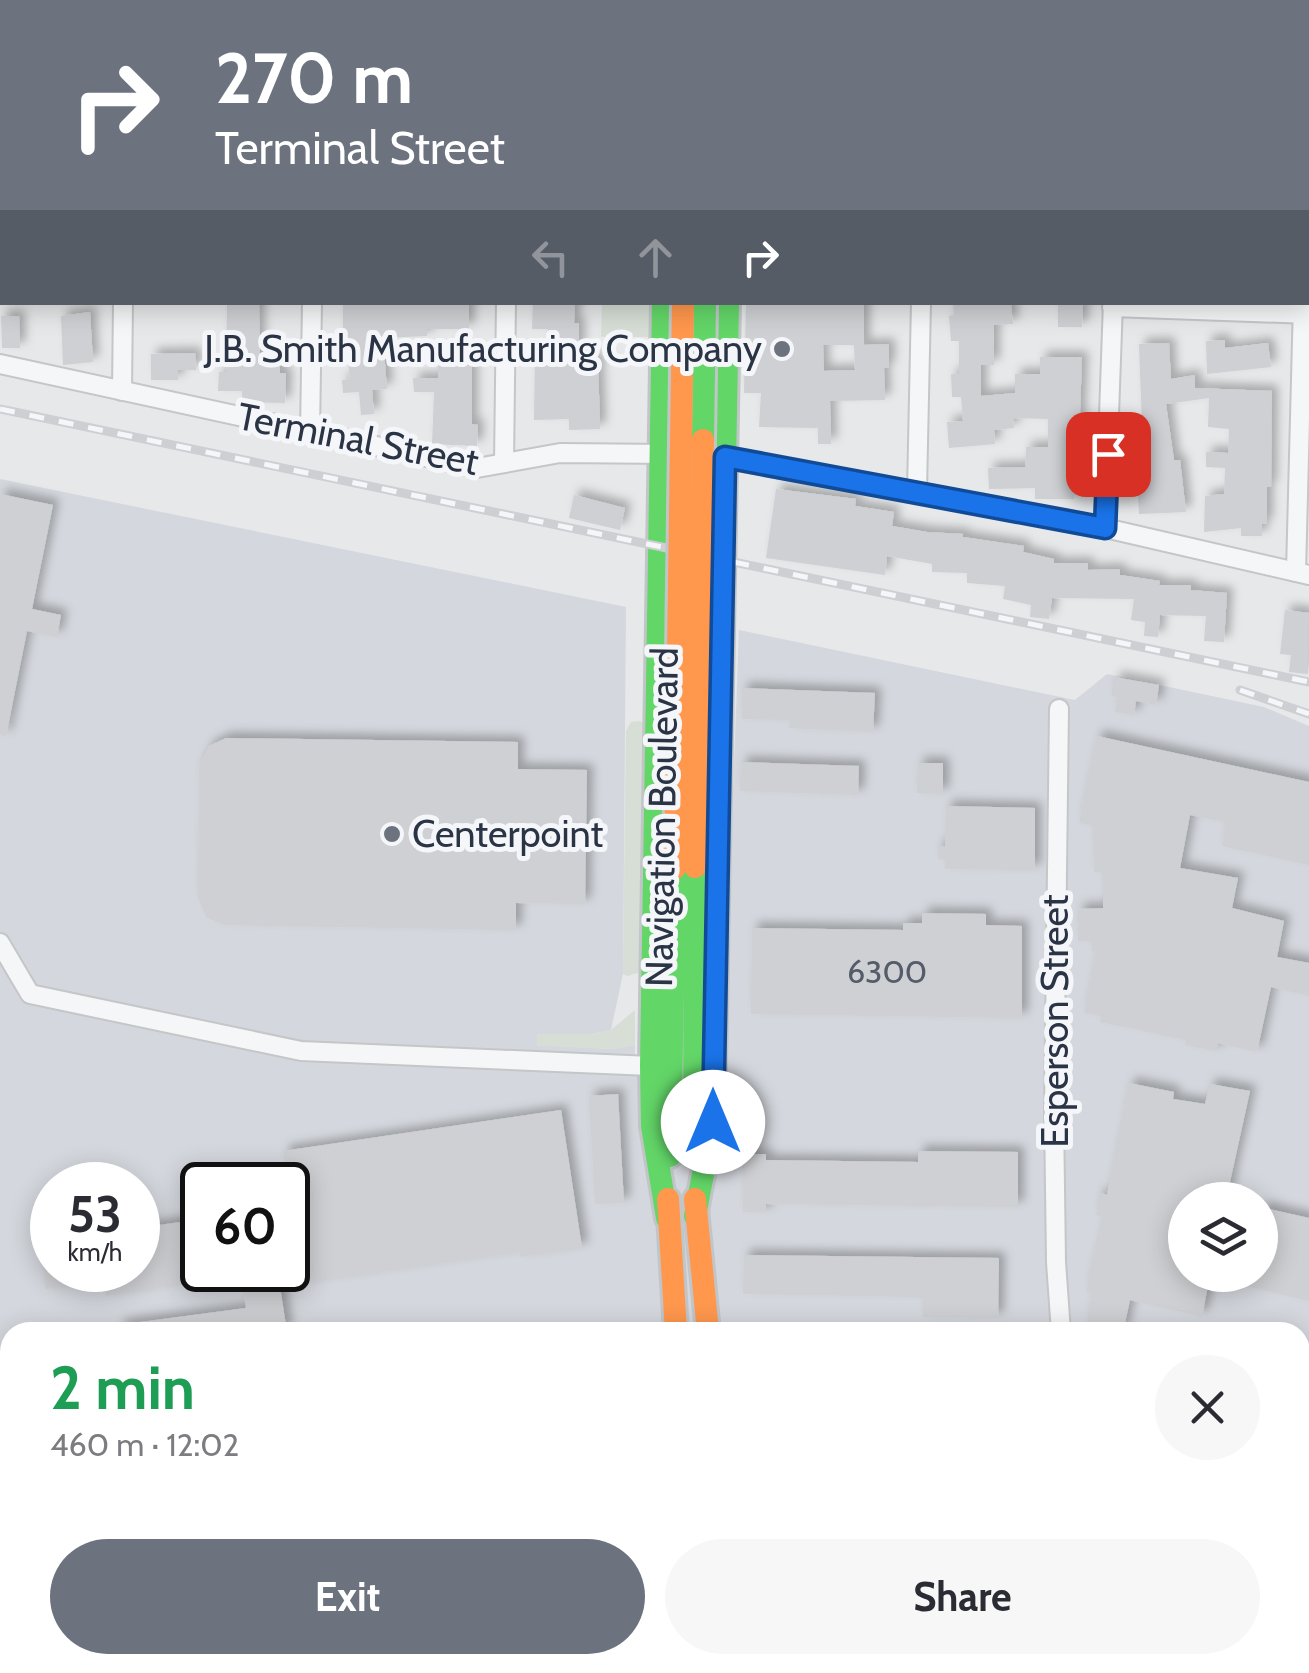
<!DOCTYPE html>
<html lang="en">
<head>
<meta charset="utf-8">
<style>
  :root { --surface:#fff; --page:#f7f7f7; --text:#2b2b33; --muted:#7c7c81; --accent:#6c737f }
  body { margin:0; font-family:Cabin,sans-serif; background:var(--page); color:var(--text); height:100vh; display:flex; flex-direction:column; font-size:38px; white-space:nowrap }
  * { box-sizing:border-box; margin:0 }
  p { font-size:32px; color:var(--muted) }
  .icon { flex:none; width:55px; height:55px; fill:none; stroke:currentColor; stroke-width:2; stroke-linecap:round; stroke-linejoin:round }
  .map { position:relative; flex:1; overflow:hidden }
  .details { position:absolute; left:0px; top:1322px; width:1310px; height:352px; display:flex; flex-direction:column; background:var(--surface); border-radius:30px 30px 0 0; box-shadow:0 5px 25px #0003 }
  .details>* { flex:none }
  .hud { position:absolute; left:0px; top:0px; width:1310px; height:305px; box-shadow:0 5px 25px #0003; background:#6c737f; color:#fff; overflow:hidden }
  .buttons { position:absolute; left:1168px; top:1182px; display:grid; gap:20px }
  .buttons a { display:grid; place-items:center; width:110px; height:110px; border-radius:50%; background:var(--surface); box-shadow:0 5px 25px #0003; font-size:50px }
  .speed { position:absolute; left:30px; top:1162px; display:flex; gap:20px; font-size:50px; font-weight:700; text-align:center }
  .speed>* { display:grid; place-content:center; width:130px; height:130px; border-radius:50%; background:var(--surface); box-shadow:0 5px 25px #0003; line-height:1 }
  .speed small { font-size:25px; font-weight:400 }
  .speed .limit { border:5px solid #111; border-radius:15px; background:#fff; color:#111 }
  .pin { position:absolute; display:grid; place-items:center; width:85px; height:85px; color:#fff; margin:-42px; border-radius:20px; box-shadow:0 5px 15px #0006 }
  .me { position:absolute; width:110px; margin:-55px; rotate:0deg; stroke-linejoin:round; filter:drop-shadow(0 0 8px #0008) }
  .turn { display:flex; align-items:center; gap:35px; height:210px; padding:0 50px; font-size:45px }
  .turn .icon { width:130px; height:130px; stroke-width:2.5 }
  .turn b { display:block; font-size:70px; line-height:85px }
  .lanes { display:flex; align-items:center; height:95px; padding:0 50px; background:#0003; justify-content:center; gap:50px; direction:ltr }
  .lanes .off { opacity:.35 }
  .round { display:grid; place-items:center; flex:none; width:105px; height:105px; border-radius:52px; background:var(--page) }
  .summary { display:flex; align-items:center; justify-content:space-between; height:170px; padding:0 50px }
  h1 { font-size:60px; font-weight:700; line-height:75px; color:#1e9e55 }
  .action { display:flex; gap:20px; margin-top:auto; padding:20px 50px }
  .action a { flex:1; height:115px; border-radius:60px; background:var(--accent); color:#fff; font-size:40px; font-weight:700; line-height:115px; text-align:center }
  .action a+a { background:var(--page); color:var(--text) }
  .map>svg:first-child { display:block }
  .built { fill:#d4d7dd; fill-rule:evenodd }
  .green { fill:#d6ded6 }
  .building { fill:#ced0d3; fill-rule:evenodd; filter:url(#shadow) }
  .lines { fill:none; stroke-linecap:round; stroke-linejoin:round }
  .street-casing { stroke:#c4c6c8; stroke-width:22 }
  .fast-casing { stroke:#c2c5c8; stroke-width:28 }
  .slow-casing { stroke:#c2c5c8; stroke-width:28 }
  .jam-casing { stroke:#c2c5c8; stroke-width:28 }
  .street { stroke:#f5f6f7; stroke-width:18 }
  .fast { stroke:#63d668; stroke-width:22 }
  .slow { stroke:#ff974d; stroke-width:22 }
  .jam { stroke:#b3261e; stroke-width:22 }
  .rail-casing { stroke:#cecfd2; stroke-width:9 }
  .rail { stroke:#f4f6f9; stroke-width:5; stroke-dasharray:15; stroke-linecap:butt }
  .fast-bridge-casing { stroke:#c2c5c8; stroke-width:28; stroke-linecap:butt }
  .slow-bridge-casing { stroke:#c2c5c8; stroke-width:28; stroke-linecap:butt }
  .fast-bridge { stroke:#63d668; stroke-width:22 }
  .slow-bridge { stroke:#ff974d; stroke-width:22 }
  .route-casing { stroke:#114b97; stroke-width:25 }
  .route { stroke:#1a73e8; stroke-width:18 }
  .poi-dot { fill:#6c737f; stroke:#f4f6f9; stroke-width:4 }
  .labels { text-anchor:middle; stroke-width:10; stroke-linejoin:round; paint-order:stroke }
  .number-label { font-size:32px; fill:#545c69 }
  .poi-label { font-size:38px; fill:#2b3445; stroke:#f4f6f9; text-anchor:end }
  .street-label { font-size:38px; fill:#2b3445; stroke:#f4f6f9 }
</style>
</head>
<body>
<div class="map">
<svg width="1309" height="1673" viewBox="0 0 1309 1673">
  <defs>
    <filter id="shadow"><feDropShadow dx="6" dy="-6" stdDeviation="5" flood-color="#0004"/></filter>
  </defs>
  <rect width="100%" height="100%" fill="#e6e8ea"/>
  <path class="built" d="M0,479L626,607L623,974L611,1030L591,1034H538L537,1045L612,1049L635,1045V1074L722,1085L739,630L1075,700L1107,674L1264,707L1309,726V1673H0ZM52,1185H138V1270H52ZM202,1185H288V1270H202ZM1185,1200H1260V1275H1185ZM10,1332H1300V1665H10Z"/>
  <g class="green">
    <path d="M602,303H649V337H601Z"/>
    <path d="M640,721L647,725L641,972L627,976L623,974L626,731L631,722Z"/>
    <path d="M635,1010V1045L613,1049L537,1046V1034H591L611,1030Z"/>
  </g>
  <g class="building">
    <path d="M227,302H259L260,354H280V373H286L285,403L242,402V391H218L219,372H226Z"/>
    <path d="M343,302H469V329H427V336L383,338L387,389L372,390L374,414L361,415L359,392L343,393L342,380L350,379L347,352H343Z"/>
    <path d="M533,302H575L574,323H579V359L598,358L600,429L569,430V419L534,420L535,352L548,351V329H532Z"/>
    <path d="M746,302H864V345L889,344V368H884L885,400L830,401L831,444H818V428L759,427L761,393H744ZM823,345H854L855,370L824,371Z"/>
    <path d="M953,302L1011,305L1013,324L994,325V365H981V396L1015,393V374H1040V357H1082L1078,470H1074V499H1035V488L989,489L988,468L1025,467L1026,447H1048V419L1013,418L1014,428L994,430L995,444L949,448L947,422L963,421L961,397H952L951,374H959V341H951L949,316L954,315Z"/>
    <path d="M1058,305H1083L1082,327H1058Z"/>
    <path d="M90,312L93,362L63,365L61,316Z"/>
    <path d="M1,316H19L20,348H2Z"/>
    <path d="M1225,340V348L1268,343L1271,367L1207,374L1206,341Z"/>
    <path d="M1169,343L1171,379L1195,375V388L1272,391L1271,487H1267V524H1262V536H1241V528L1204,532L1205,496L1224,494L1225,468L1206,467V452L1228,453L1229,429L1208,427L1209,398L1166,404L1174,460H1180L1186,512L1139,514L1138,495H1143L1139,464H1144L1139,426H1142L1139,344Z"/>
    <path d="M195,353L196,370H178V380H151V354Z"/>
    <path d="M472,353V424L478,425L477,446L432,444L434,392H414L413,378H438V354Z"/>
    <path d="M776,489L856,499L855,506L894,512L892,526L927,532L963,534V537L1024,546L1023,552L1054,559V563H1088V570L1120,569V575L1160,581L1159,585H1191V590L1227,593L1224,642L1204,641L1206,616L1160,615L1158,637L1144,636L1145,622L1131,620L1134,599L1052,598L1049,619L1030,617L1031,605L1003,599L1005,586L967,583V573L932,572V564L887,556L885,575L766,558Z"/>
    <path d="M0,494L53,505L32,609L61,615L57,637L27,631L6,736L0,735Z"/>
    <path d="M574,495L625,508L620,530L569,518Z"/>
    <path d="M1285,610L1309,613L1308,674L1289,672L1291,655L1280,654Z"/>
    <path d="M1115,677L1159,685L1156,705L1136,701L1134,715L1115,712L1118,697L1111,696Z"/>
    <path d="M742,688L875,693L873,732L789,728L790,720L742,719Z"/>
    <path d="M1097,736L1309,782V865L1222,846L1226,822L1190,815L1180,868L1238,878L1232,908L1284,921L1277,957L1309,963V996L1271,987L1257,1052L1218,1043L1216,1051L1185,1045L1186,1040L1100,1022L1101,1016L1084,1013L1097,951H1092V941H1078V909L1103,908V872H1094L1093,825L1079,823Z"/>
    <path d="M226,738L518,742V769L587,770L585,904L516,903V930L224,925L206,917L198,898L199,766L209,746Z"/>
    <path d="M741,762L859,766L858,795L740,791Z"/>
    <path d="M918,763H943V794L917,793Z"/>
    <path d="M946,806L1035,808V870L945,869V860L938,859V846L945,847Z"/>
    <path d="M922,913L986,914V925L1022,926V1018L751,1014L752,928L903,930V923H922Z"/>
    <path d="M1129,1083L1174,1092L1173,1099L1205,1104L1210,1084L1250,1091L1226,1200H1185V1275H1210L1202,1317L1130,1300L1123,1332H1117L1087,1321L1092,1293L1086,1291L1103,1217L1096,1215L1100,1193L1107,1195Z"/>
    <path d="M618,1094L624,1203L595,1204L589,1096Z"/>
    <path d="M561,1110L582,1248L521,1257L520,1252L280,1287L287,1332H119L118,1325L246,1308L240,1270H288V1180L283,1151Z"/>
    <path d="M918,1151L1018,1152V1207L766,1204V1212H743V1154H766V1160L918,1162Z"/>
    <path d="M1260,1207L1309,1218V1301L1221,1280L1222,1275H1260Z"/>
    <path d="M202,1219V1270H227V1278L106,1296L103,1277L120,1275L119,1270H138V1228Z"/>
    <path d="M52,1230V1270H66L68,1286L46,1289L39,1232Z"/>
    <path d="M744,1255L999,1258L998,1318L923,1317V1297L743,1294Z"/>
  </g>
  <g class="lines">
    <g class="street-casing">
      <g id="street">
        <path d="M125,2L126,0"/>
        <path d="M316,2V0"/>
        <path d="M509,2V0"/>
        <path d="M926,2V0"/>
        <path d="M1116,2V0"/>
        <path d="M1307,2V0"/>
        <path d="M1112,307L1309,314"/>
        <path d="M0,364L477,468L560,453L670,454"/>
        <path d="M122,391L123,302"/>
        <path d="M310,433L312,302"/>
        <path d="M716,457L1105,528L1309,575"/>
        <path d="M504,463L506,302"/>
        <path d="M917,491L921,302"/>
        <path d="M1105,528L1113,302"/>
        <path d="M1296,572L1303,302"/>
        <path d="M1059,709L1054,1115L1056,1262L1061,1332"/>
        <path d="M0,943L30,994L301,1051L651,1066"/>
        <path d="M0,1445L10,1443"/>
        <path d="M1132,1665L1134,1673"/>
      </g>
    </g>
    <g class="fast-casing">
      <g id="fast">
        <path d="M669,0V2"/>
        <path d="M712,0V2"/>
        <path d="M663,302L651,1066L652,1126L667,1218"/>
        <path d="M670,1156L675,868"/>
        <path d="M694,1156L695,867"/>
        <path d="M695,1216L713,1122L728,302"/>
        <path d="M731,1665L733,1673"/>
        <path d="M768,1665L770,1673"/>
      </g>
    </g>
    <g class="slow-casing">
      <g id="slow">
        <path d="M668,1199L676,1332"/>
        <path d="M695,1199L708,1332"/>
      </g>
    </g>
    <g class="jam-casing">
      <path id="jam" d="M732,0V2"/>
    </g>
    <use href="#street" class="street"/>
    <use href="#fast" class="fast"/>
    <use href="#slow" class="slow"/>
    <use href="#jam" class="jam"/>
    <g class="rail-casing">
      <g id="rail">
        <path d="M0,409L1309,682"/>
        <path d="M1240,690L1309,714"/>
        <path d="M1300,1349L1309,1348"/>
        <path d="M1300,1623L1309,1620"/>
        <path d="M1143,1673L1168,1665"/>
      </g>
    </g>
    <use href="#rail" class="rail"/>
    <g class="fast-bridge-casing">
      <path id="fast-bridge" d="M703,440L705,302"/>
    </g>
    <g class="slow-bridge-casing">
      <g id="slow-bridge">
        <path d="M695,867L703,440"/>
        <path d="M675,868L683,302"/>
      </g>
    </g>
    <use href="#fast-bridge" class="fast-bridge"/>
    <use href="#slow-bridge" class="slow-bridge"/>
  </g>
  <g class="lines">
    <g class="route-casing">
      <path id="route" d="M713,1122L725,457L1105,528L1108,454"/>
    </g>
    <use href="#route" class="route"/>
  </g>
  <g class="poi-dot">
    <circle cx="782" cy="349" r="10"/>
    <circle cx="392" cy="834" r="10"/>
  </g>
  <g class="labels">
    <g class="number-label">
      <text x="887" y="983">6300</text>
    </g>
    <g class="poi-label">
      <text x="762" y="362">J.B. Smith Manufacturing Company</text>
      <text x="412" y="847" text-anchor="start">Centerpoint</text>
    </g>
    <g class="street-label">
      <text transform="translate(358 439) rotate(11)" y="13">Terminal Street</text>
      <text transform="translate(662 817) rotate(-89)" y="13">Navigation Boulevard</text>
      <text transform="translate(1055 1021) rotate(-90)" y="13">Esperson Street</text>
    </g>
  </g>
</svg>
<div class="buttons">
<a><svg class="icon" aria-label="layers" viewBox="0 0 24 24"><path d="M12 4l9 5-9 5-9-5zM3 14l9 5 9-5"/></svg></a>
</div>
<div class="speed"><div>53<small>km/h</small></div><div class="limit">60</div></div>
<div class="pin" style="left:1108px;top:454px;background:#d93025"><svg class="icon" aria-label="arrive" viewBox="0 0 24 24"><path d="M6 21V4h12l-3 4 3 4H6"/></svg></div>
<svg class="me" style="left:713px;top:1122px" viewBox="-20 -20 40 40"><circle r="19" fill="#fff"/><path d="M0-13L10 11 0 6-10 11z" fill="#1a73e8"/></svg>
<div class="hud">
<div class="turn"><svg class="icon" aria-label="right" viewBox="0 0 24 24"><path d="M7 20v-9h11M14 6l5 5-5 5"/></svg><div><b>270 m</b>Terminal Street</div></div>
<div class="lanes"><svg class="icon off" aria-label="left" viewBox="0 0 24 24"><path d="M17 20v-9H6M10 6l-5 5 5 5"/></svg><svg class="icon off" aria-label="ahead" viewBox="0 0 24 24"><path d="M12 20V5M6 11l6-6 6 6"/></svg><svg class="icon" aria-label="right" viewBox="0 0 24 24"><path d="M7 20v-9h11M14 6l5 5-5 5"/></svg></div>
</div>
<section class="details">
<div class="summary"><div><h1>2 min</h1><p>460 m · 12:02</p></div><a class="round"><svg class="icon" aria-label="close" viewBox="0 0 24 24"><path d="M6 6l12 12M18 6L6 18"/></svg></a></div>
<div class="action"><a>Exit</a><a>Share</a></div>
</section>
</div>
</body>
</html>
